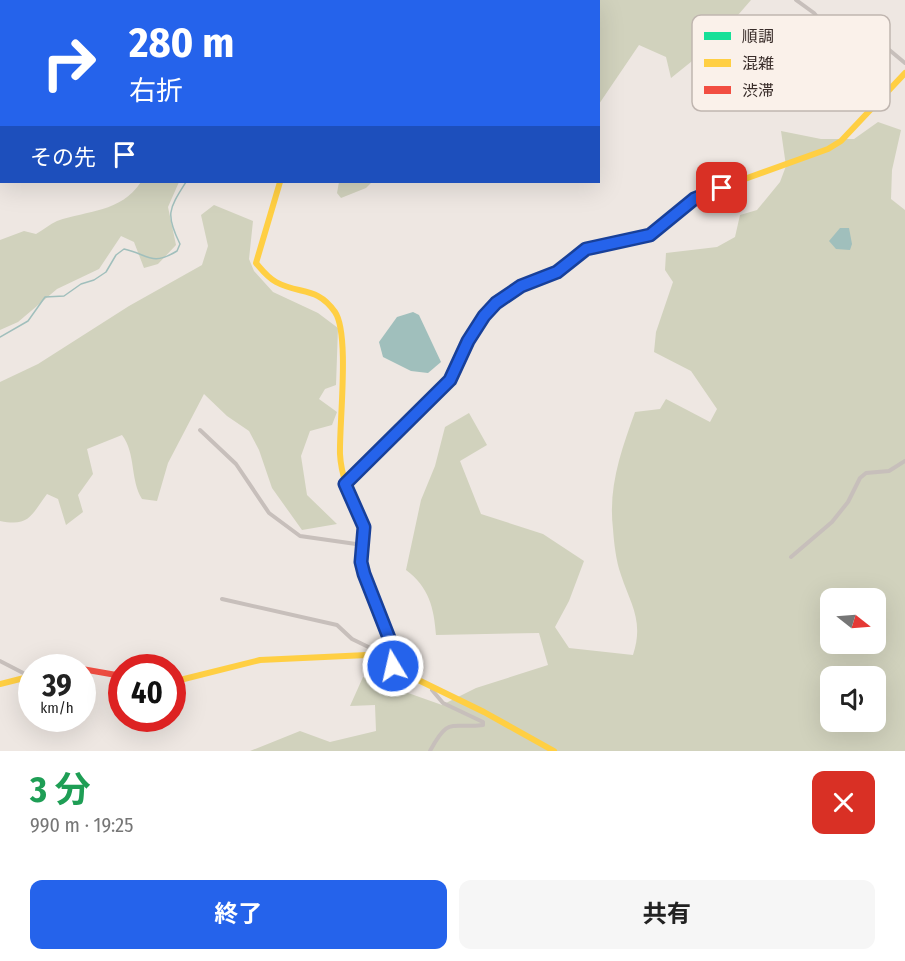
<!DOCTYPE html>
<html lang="ja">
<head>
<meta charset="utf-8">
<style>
  :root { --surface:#fff; --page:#f6f6f6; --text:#222; --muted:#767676; --accent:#2563eb }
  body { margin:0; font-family:"Fira Sans Condensed","Noto Sans JP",sans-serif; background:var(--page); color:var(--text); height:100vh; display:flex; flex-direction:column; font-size:22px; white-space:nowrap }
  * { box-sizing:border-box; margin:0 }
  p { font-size:20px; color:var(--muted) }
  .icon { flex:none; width:33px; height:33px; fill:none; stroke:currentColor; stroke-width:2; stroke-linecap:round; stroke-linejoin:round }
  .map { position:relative; height:751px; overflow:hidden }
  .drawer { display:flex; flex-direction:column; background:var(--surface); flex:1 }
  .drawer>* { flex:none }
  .banner { position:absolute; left:0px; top:0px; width:600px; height:183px; box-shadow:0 6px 24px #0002; background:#2563eb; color:#fff; overflow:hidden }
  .needle { width:39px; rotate:107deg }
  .buttons { position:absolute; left:820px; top:588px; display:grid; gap:12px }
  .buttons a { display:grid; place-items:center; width:66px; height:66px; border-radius:12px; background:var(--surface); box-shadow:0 6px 24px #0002; font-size:30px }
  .speed { position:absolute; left:18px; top:654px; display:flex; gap:12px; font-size:30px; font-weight:700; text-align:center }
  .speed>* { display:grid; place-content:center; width:78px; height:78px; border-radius:50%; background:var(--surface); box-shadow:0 6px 24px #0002; line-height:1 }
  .speed small { font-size:15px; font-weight:400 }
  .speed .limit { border:9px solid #d22; background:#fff; color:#111 }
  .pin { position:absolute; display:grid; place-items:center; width:51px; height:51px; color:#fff; margin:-26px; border-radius:12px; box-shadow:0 3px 9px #0006 }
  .me { position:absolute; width:66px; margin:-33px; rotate:351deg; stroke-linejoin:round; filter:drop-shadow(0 0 4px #0008) }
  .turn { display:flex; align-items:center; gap:21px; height:126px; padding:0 30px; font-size:27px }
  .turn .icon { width:78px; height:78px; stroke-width:2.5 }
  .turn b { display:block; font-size:42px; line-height:51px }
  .then { display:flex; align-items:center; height:57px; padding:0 30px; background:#0003; gap:12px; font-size:22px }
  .round { display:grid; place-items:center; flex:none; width:63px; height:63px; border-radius:12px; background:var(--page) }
  .headline { display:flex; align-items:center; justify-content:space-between; height:102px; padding:0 30px }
  h1 { font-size:36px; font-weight:700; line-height:45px; color:#1e9e55 }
  .action { display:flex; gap:12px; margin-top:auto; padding:12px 30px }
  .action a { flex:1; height:69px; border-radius:12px; background:var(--accent); color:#fff; font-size:24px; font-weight:700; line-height:69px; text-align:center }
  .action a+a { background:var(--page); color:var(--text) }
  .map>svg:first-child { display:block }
  .green { fill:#d1d2bd; fill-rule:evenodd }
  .water { fill:#a0bfbc }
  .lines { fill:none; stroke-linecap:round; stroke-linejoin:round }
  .stream { stroke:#a0bfbc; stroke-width:1.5 }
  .river { stroke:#a0bfbc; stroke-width:8 }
  .street { stroke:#c7bfbb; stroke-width:4 }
  .fast { stroke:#16e098; stroke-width:6 }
  .slow { stroke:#ffcf43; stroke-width:6 }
  .jam { stroke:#f24e42; stroke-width:6 }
  .route-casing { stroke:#184099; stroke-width:15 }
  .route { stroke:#2563eb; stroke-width:10 }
  .key { fill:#faf1ea; stroke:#c0b6b0; stroke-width:1.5 }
  .key-label { font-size:16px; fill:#382c29 }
</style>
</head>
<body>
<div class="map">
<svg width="905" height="751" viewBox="0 0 905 751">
  <rect width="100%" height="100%" fill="#eee7e2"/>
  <g class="green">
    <path d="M27,0H301L32,2Z"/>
    <path d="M343,0H513L343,1Z"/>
    <path d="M563,0H751L712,45L671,78L666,57L639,45L599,104L598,2Z"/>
    <path d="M878,122L901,130L892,170L891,199L905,210V751H250L300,731L330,742L376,731L375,705L350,706L363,677L442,705L476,688L548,665L539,633L436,635C434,608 429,587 406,570L421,500L435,466L445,427L469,413L487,445L460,461L481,514L543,534L584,561L569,601L555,627L569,648L633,655C644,621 631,605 621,575C616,561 614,543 613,529C608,487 621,451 635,412L660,409L666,399L710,422L717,409L691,371L654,352L656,332L673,282L665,270L666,253L717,247L735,237L740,215L757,210L780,182L786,166L781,131L821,139H854ZM831,598H876V644H831ZM831,676H876V722H831Z"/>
    <path d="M141,182H179L168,207L176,245L158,264L144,268L134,242L121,236L99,269L57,289L18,322L0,330V240L24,231L36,234C43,230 50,224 57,221C88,210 120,213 141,182Z"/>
    <path d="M339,182H372L366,188L341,198L337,193Z"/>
    <path d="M214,205L253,221L249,259L254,271L273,292L318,313L338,328L336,385L325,389L319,399L337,412L332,425L310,431L301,456L307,495L337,524L302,530L272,488L259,450L249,431L227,416L204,394L168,463L157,501L142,499C130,480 136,453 122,435L87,449L93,474L78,495L83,512L66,525L58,499L47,494C31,515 30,527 0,521V382L38,364L129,306L202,265L208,246L201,215Z"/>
  </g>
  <g class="water">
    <path d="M840,228H849L852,244L850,250L836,249L829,241Z"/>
    <path d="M413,312L419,315L441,362L428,373L411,371L383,357L379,342L397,317Z"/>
  </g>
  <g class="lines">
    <g class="stream">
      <path d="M22,0L25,2"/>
      <path d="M0,337L28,321L45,297L64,296L81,284L94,280L106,272L116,255L124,249C148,254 151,267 177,251L180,244C165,214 169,209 186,182"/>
    </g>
    <path class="river" d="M306,0V2"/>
    <g class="street">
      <path d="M796,0L814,13L825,27L841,38L887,48L905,63"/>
      <path d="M340,2V0"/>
      <path d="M200,430L236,464L269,513L300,536L363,545"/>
      <path d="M791,557L832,522L848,502L860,478L866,473L889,471L905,461"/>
      <path d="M222,599L337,625L352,639L391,658"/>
      <path d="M0,661L29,676"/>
      <path d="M430,751C449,716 450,729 483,725V722L443,703L432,690"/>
    </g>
    <path class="fast" d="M345,484L450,380L484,316L504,297L521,286L557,272L586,249L634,240"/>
    <g class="slow">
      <path d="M280,182L256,263C262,270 267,277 276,282C300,295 317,286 335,312C350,334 339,425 340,454C341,475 349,493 357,511"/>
      <path d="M634,240L650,235L703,194L828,149L841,141L905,73"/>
      <path d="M172,682L260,660L367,655L484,712L554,751"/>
      <path d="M0,684L32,676"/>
    </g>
    <g class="jam">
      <path d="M357,511L364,527L361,562L391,643L393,666"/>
      <path d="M82,669L122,676"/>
    </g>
  </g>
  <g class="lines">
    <g class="route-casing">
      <path id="route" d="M393,666L391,643L364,574L361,562L364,527L345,484L450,380L468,341L484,316L496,303L521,286L557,272L586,249L650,235L694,199L722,188"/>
    </g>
    <use href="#route" class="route"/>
  </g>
  <rect x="692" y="15" width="198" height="96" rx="9" class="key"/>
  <rect x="704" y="32" width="27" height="8" fill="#16e098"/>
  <rect x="704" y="59" width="27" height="8" fill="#ffcf43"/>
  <rect x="704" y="86" width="27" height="8" fill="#f24e42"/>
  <g class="key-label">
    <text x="742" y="42">順調</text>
    <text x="742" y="69">混雑</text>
    <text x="742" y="96">渋滞</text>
  </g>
</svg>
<div class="buttons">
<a><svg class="needle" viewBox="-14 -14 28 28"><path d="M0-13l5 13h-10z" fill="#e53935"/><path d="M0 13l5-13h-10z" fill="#767676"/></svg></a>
<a><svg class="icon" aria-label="sound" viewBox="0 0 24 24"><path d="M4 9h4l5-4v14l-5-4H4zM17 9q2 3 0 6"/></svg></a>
</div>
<div class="speed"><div>39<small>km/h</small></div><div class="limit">40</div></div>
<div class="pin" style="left:722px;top:188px;background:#d93025"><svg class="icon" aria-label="arrive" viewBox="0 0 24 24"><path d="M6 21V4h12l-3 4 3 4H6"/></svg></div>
<svg class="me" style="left:393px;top:666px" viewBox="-20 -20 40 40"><circle r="17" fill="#2563eb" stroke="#fff" stroke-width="3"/><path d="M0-11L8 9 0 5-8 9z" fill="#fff"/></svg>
<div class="banner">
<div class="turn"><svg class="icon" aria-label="right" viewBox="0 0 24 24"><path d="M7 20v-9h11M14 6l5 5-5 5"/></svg><div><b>280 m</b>右折</div></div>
<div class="then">その先<svg class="icon" aria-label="arrive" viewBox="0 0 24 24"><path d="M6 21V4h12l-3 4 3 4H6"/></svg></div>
</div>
</div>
<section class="drawer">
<div class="headline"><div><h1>3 分</h1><p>990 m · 19:25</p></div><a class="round" style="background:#d93025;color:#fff"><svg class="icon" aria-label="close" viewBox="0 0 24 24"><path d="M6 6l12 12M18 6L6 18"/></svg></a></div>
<div class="action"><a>終了</a><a>共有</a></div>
</section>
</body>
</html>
